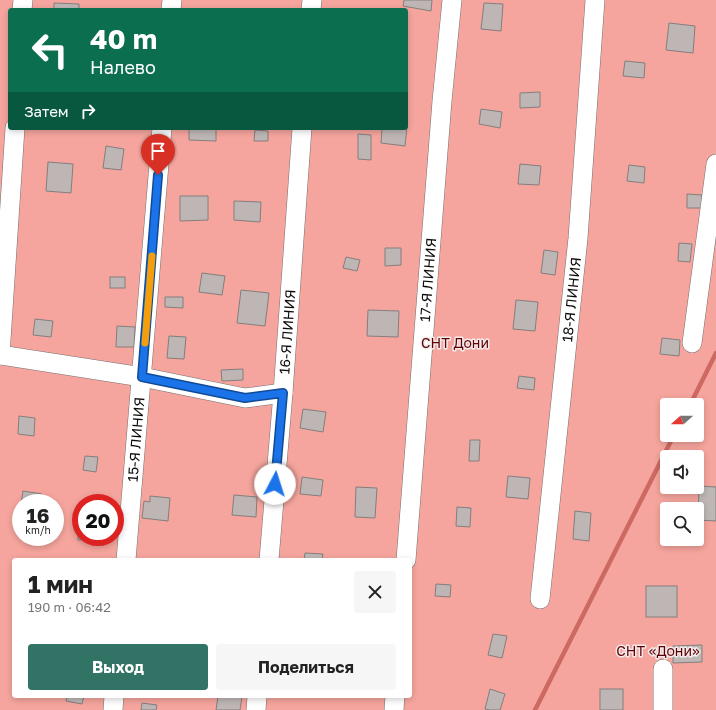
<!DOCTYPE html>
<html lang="ru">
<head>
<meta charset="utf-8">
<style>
  :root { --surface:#fff; --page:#f6f6f6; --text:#222; --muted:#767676; --accent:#317364 }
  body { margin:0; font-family:"Golos Text",sans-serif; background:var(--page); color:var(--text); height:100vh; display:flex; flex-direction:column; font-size:15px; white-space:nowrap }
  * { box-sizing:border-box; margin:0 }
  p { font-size:13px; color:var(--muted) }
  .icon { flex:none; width:22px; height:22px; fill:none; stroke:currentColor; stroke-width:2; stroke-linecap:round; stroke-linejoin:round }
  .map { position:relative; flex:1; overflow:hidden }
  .sheet { position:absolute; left:12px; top:558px; width:400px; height:140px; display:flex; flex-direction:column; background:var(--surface); border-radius:4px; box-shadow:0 2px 6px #0003 }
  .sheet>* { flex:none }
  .banner { position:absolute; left:8px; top:8px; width:400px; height:122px; border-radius:4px; box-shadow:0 2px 6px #0003; background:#0b6e4f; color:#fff; overflow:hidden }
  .needle { width:26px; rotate:249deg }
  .buttons { position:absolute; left:660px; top:398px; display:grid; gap:8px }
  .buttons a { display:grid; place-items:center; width:44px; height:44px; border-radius:4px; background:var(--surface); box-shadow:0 2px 6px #0003; font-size:20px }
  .speed { position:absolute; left:12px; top:494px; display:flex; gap:8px; font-size:20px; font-weight:700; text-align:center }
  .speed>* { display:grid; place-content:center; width:52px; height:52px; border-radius:50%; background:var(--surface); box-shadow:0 2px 6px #0003; line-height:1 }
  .speed small { font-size:10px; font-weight:400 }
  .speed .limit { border:6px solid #d22; background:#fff; color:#111 }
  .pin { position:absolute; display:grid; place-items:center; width:34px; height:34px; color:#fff; margin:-41px -17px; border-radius:50% 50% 50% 0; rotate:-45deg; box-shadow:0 0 4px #0007 }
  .pin .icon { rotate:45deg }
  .me { position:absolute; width:44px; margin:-22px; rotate:5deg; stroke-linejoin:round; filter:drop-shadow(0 0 3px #0008) }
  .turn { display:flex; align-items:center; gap:14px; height:84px; padding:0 16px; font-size:18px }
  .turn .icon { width:52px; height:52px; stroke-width:2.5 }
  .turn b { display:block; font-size:28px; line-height:34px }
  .then { display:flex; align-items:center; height:38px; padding:0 16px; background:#0003; gap:8px; font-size:15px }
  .round { display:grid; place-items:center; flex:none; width:42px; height:42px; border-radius:4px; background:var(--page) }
  .overview { display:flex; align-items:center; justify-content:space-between; height:68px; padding:0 16px }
  h1 { font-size:24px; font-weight:700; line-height:30px }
  .primary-button { display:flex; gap:8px; margin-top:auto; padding:8px 16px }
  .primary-button a { flex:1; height:46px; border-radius:4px; background:var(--accent); color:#fff; font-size:16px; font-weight:700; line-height:46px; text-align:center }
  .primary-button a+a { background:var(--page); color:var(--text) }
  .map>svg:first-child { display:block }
  .green { fill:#f5a59d; fill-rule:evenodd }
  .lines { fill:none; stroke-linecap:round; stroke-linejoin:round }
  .stream { stroke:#cc6a62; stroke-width:4.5 }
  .building { fill:#bdb6b5; stroke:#847e7d }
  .minor-casing { stroke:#756e6d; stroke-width:20 }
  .minor { stroke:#fff; stroke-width:19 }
  .route-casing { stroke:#114b97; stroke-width:10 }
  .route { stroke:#1a73e8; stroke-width:7 }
  .slow { stroke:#f59e0b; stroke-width:7 }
  .labels { text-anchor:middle; stroke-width:3; stroke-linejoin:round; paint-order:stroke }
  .street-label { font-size:14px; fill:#0d0b0a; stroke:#f3ebeb }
  .park-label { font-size:14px; fill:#5f0006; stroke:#f3ebeb }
</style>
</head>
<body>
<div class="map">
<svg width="716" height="710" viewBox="0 0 716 710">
  <rect width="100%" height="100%" fill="#e6dedd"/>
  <path class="green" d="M0,0H716V710H0ZM10,10H406V128H10ZM667,405H697V435H667ZM667,457H697V487H667ZM21,503H55V537H21ZM81,503H115V537H81ZM667,509H697V539H667ZM14,560H410V696H14Z"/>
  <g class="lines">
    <g class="stream">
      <path d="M690,405L716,353"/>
      <path d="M535,710L674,435"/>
    </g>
  </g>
  <g class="building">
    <path d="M404,0H432L431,11L403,6Z"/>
    <path d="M54,3L79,4V10H54Z"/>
    <path d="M484,3L503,4L501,31L481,29Z"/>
    <path d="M669,23L695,26L693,53L666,50Z"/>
    <path d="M625,61L645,63L644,78L623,76Z"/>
    <path d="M540,92V107L520,108V93Z"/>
    <path d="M481,109L502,112L500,128L479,124Z"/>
    <path d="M406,126H407L405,146L381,143L382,128H406Z"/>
    <path d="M189,128H216V141L189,140Z"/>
    <path d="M255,130L268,131V141H254Z"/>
    <path d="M358,134L371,135V160L358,159Z"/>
    <path d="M106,146L124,149L121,170L103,168Z"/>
    <path d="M48,162L73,164L71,193L46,191Z"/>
    <path d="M520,164L541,166L539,185L518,184Z"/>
    <path d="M629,165L645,167L644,183L627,181Z"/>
    <path d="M687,194L702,195V208H687Z"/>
    <path d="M180,196H208V220L180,221Z"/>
    <path d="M234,201L261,202L260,222L234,220Z"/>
    <path d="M679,243L692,244L690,262L678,261Z"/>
    <path d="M385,248H401V265L385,266Z"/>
    <path d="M544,250L558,252L555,275L541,273Z"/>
    <path d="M346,257L360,260L357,271L343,268Z"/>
    <path d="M202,273L225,276L222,295L199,292Z"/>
    <rect x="110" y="277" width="15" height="11"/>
    <path d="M241,290L269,293L265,326L237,323Z"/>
    <path d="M165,297H183V308L165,307Z"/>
    <path d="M516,300L538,302L535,331L513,329Z"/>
    <path d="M368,310L399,311L398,337L367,336Z"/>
    <path d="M35,319L53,321L51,337L33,335Z"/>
    <path d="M117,326L135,327L134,347H116Z"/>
    <path d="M169,336L186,337L184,359L167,358Z"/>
    <path d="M662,338L680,340L679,356L660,354Z"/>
    <path d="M243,369V380L222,381L221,370Z"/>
    <path d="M519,376L535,378L534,390L517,388Z"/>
    <path d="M303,409L326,412L323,432L300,428Z"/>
    <path d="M19,416L35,418L34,436L18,434Z"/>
    <path d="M470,440H480L479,461H469Z"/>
    <path d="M85,456L98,457L96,472L83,470Z"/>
    <path d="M508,476L530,478L528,499L506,497Z"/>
    <path d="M302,477L323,480L321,496L300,494Z"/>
    <path d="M699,486L716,487V521L698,520Z"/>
    <path d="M356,487L377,488L375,518L355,517Z"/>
    <path d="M23,491L42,494L41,503H21V510L20,509Z"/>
    <path d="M234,495L257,497L256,517L232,515Z"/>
    <path d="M150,496L170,498L168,521L142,518L144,501L150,502Z"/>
    <path d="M457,507L471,508L470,527L456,526Z"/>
    <path d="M575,511L591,513L589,541L573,539Z"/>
    <path d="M78,527H81V537H94V540H78Z"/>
    <path d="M305,553L323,554L322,560H304Z"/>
    <path d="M436,584L451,585L450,597L435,596Z"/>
    <rect x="646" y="586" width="31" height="31"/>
    <path d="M493,634L507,636L502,658L488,655Z"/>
    <path d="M702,645V662L673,663V646Z"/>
    <path d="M490,689L505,694L500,710H490L485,709Z"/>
    <rect x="600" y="689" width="23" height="21"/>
    <path d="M67,696H84L82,704L66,701Z"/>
    <path d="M218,696H242L240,710H216Z"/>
    <path d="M142,703L157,705L156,710H141Z"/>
  </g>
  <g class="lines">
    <g class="minor-casing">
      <g id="minor">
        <path d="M22,10L23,0"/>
        <path d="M171,10L172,0"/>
        <path d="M311,10L312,0"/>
        <path d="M692,343L716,164"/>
        <path d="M0,355L142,377L245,398L283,393"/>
        <path d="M0,355L15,128"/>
        <path id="s1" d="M126,560L162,128"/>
        <path id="s2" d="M269,560L283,393L302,128"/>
        <path id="s3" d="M406,560L442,101L452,0"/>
        <path id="s4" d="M540,599L578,238L595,0"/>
        <path d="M113,710L114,696"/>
        <path d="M256,710L257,696"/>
        <path d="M394,710L395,696"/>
        <path d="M663,710V669"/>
      </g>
    </g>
    <use href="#minor" class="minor"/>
  </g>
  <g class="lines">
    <g class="route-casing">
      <path id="route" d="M158,175L142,377L245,398L283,393L275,484"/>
    </g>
    <use href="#route" class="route"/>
    <path class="slow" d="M145,343L152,256"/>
  </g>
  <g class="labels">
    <g class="street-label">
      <text dy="5" stroke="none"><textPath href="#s3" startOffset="281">17-Я ЛИНИЯ</textPath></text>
      <text dy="5" stroke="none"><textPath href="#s4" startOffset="301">18-Я ЛИНИЯ</textPath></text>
      <text dy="5" stroke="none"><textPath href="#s2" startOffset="229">16-Я ЛИНИЯ</textPath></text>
      <text dy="5" stroke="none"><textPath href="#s1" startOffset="121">15-Я ЛИНИЯ</textPath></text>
    </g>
    <g class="park-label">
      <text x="455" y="348">СНТ Дони</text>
      <text x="658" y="656">СНТ «Дони»</text>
    </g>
  </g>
</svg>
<div class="buttons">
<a><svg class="needle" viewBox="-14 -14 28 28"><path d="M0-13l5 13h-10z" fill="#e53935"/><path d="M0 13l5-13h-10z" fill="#767676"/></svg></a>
<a><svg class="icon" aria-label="sound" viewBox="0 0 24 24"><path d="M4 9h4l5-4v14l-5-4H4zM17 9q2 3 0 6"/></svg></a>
<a><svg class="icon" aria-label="search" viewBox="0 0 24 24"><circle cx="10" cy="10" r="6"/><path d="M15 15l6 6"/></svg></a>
</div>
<div class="speed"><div>16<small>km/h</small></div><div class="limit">20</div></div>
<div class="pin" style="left:158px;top:175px;background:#d93025"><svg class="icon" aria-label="arrive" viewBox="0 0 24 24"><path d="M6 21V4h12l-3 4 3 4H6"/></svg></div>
<svg class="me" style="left:275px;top:484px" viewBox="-20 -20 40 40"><circle r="19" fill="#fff"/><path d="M0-13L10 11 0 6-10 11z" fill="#1a73e8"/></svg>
<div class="banner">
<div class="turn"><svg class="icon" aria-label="left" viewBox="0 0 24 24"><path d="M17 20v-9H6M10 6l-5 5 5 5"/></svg><div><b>40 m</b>Налево</div></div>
<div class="then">Затем<svg class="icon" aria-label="right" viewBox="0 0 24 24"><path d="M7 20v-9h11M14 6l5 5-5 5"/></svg></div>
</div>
<section class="sheet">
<div class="overview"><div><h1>1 мин</h1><p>190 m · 06:42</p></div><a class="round"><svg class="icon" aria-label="close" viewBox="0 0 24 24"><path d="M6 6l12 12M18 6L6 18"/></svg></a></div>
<div class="primary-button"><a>Выход</a><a>Поделиться</a></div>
</section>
</div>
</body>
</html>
